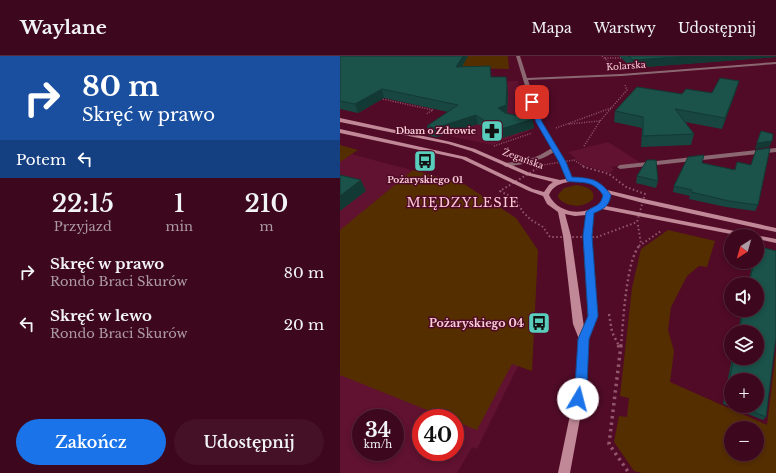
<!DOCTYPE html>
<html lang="pl">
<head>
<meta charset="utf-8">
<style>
  :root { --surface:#3d081d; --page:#441126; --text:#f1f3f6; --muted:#ad9aa4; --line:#56293b; --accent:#1a73e8 }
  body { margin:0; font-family:"Libre Baskerville",serif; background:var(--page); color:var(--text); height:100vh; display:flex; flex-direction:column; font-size:15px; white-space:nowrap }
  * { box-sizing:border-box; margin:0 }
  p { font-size:13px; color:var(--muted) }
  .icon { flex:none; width:22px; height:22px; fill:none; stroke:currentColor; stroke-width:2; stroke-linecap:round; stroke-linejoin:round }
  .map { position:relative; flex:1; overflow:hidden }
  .drawer { display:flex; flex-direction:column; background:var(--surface); width:340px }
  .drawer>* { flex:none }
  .hud { background:#1a4fa0; color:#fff; overflow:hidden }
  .needle { width:26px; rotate:217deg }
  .controls { position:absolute; left:384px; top:173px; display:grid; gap:8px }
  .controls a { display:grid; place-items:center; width:40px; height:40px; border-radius:50%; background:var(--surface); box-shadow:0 2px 6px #0003,0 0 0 1px var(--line); font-size:20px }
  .speed { position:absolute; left:12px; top:353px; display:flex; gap:8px; font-size:20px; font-weight:700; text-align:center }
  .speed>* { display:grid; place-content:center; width:52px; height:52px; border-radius:50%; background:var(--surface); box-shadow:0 2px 6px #0003,0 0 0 1px var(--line); line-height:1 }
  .speed small { font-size:10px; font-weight:400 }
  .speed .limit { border:6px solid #d22; background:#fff; color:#111 }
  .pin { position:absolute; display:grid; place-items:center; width:34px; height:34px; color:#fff; margin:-17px; border-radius:8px; box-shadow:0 2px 6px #0006 }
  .me { position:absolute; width:44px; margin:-22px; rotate:8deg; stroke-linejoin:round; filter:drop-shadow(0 0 3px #0008) }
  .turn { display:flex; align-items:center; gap:14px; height:84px; padding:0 16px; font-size:18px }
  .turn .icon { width:52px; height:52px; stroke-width:2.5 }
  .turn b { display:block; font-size:28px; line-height:34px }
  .then { display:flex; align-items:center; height:38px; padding:0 16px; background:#0003; gap:8px; font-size:15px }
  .eta { display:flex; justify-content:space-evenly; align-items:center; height:68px; text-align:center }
  .eta b { font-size:24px; font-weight:600; line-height:28px }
  .action { display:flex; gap:8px; margin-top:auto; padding:8px 16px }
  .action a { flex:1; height:46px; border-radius:24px; background:var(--accent); color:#fff; font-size:16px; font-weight:600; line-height:46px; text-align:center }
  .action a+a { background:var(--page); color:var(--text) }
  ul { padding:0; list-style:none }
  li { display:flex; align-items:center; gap:12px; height:52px; padding:0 16px }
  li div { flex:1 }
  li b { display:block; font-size:15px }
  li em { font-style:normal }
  header { display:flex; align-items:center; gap:24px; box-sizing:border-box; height:56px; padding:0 20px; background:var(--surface); border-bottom:1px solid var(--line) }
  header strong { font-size:19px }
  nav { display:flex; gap:22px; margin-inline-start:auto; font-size:14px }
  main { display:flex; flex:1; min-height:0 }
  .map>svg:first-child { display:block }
  .built { fill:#601230; fill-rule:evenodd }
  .green { fill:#552e00; fill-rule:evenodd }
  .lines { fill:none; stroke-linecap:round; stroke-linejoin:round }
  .path-far3 { stroke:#93576c; stroke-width:1.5; stroke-dasharray:1 1.5; stroke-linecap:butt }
  .path-far2 { stroke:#93576c; stroke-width:2; stroke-dasharray:1.5 2.5; stroke-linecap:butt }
  .path-far1 { stroke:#93576c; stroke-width:2.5; stroke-dasharray:2 3; stroke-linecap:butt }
  .path { stroke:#93576c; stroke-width:3.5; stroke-dasharray:2.5 4; stroke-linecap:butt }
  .street { fill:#8b6871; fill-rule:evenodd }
  .secondary { fill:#c18998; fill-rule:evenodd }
  .wall { fill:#174740; fill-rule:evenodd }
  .shaded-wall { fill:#133934 }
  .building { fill:#1b524a; stroke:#133934 }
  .route { fill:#1a73e8; stroke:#114b97 }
  .labels { text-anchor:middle; stroke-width:3; stroke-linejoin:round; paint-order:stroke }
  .far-street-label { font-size:9px; fill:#fbcfd9; stroke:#510b27 }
  .far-poi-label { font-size:9px; font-weight:bold; fill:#fbcfd9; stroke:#510b27; text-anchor:end }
  .poi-label { font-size:11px; font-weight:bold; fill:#fbcfd9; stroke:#510b27; text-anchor:end }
  .quarter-label { font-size:13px; letter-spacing:1px; fill:#ffcad7; stroke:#510b27 }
</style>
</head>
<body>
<header>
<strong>Waylane</strong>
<nav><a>Mapa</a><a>Warstwy</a><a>Udostępnij</a></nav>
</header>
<main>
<section class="drawer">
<div class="hud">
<div class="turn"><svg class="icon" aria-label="right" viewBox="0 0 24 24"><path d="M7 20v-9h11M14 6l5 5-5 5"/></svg><div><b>80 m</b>Skręć w prawo</div></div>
<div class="then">Potem<svg class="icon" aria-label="left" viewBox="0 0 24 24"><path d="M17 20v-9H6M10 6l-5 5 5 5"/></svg></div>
</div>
<div class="eta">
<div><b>22:15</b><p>Przyjazd</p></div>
<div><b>1</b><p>min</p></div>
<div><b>210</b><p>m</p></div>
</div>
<ul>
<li><svg class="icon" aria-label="right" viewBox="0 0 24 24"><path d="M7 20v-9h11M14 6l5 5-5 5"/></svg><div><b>Skręć w prawo</b><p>Rondo Braci Skurów</p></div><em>80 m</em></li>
<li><svg class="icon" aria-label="left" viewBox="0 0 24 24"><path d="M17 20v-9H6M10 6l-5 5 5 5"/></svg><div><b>Skręć w lewo</b><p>Rondo Braci Skurów</p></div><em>20 m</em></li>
</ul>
<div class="action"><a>Zakończ</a><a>Udostępnij</a></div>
</section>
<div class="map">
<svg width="436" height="417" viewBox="0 0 436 417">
  <rect width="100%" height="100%" fill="#510b27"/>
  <g class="built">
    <path d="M178,25L189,75L152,89L91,76L151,26Z"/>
    <path d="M268,86L301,107L270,111L274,113L270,117L243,109L228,96Z"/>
    <path d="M0,95L124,128L176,162L191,236L178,310L137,393L132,391L117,417H0ZM21,362H55V396H21ZM81,362H115V396H81Z"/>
  </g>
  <g class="green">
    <path d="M89,0H168L169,13L97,11Z"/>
    <path d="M0,89L18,94L0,106Z"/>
    <path d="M73,114L124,128L176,162L198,194L192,315L172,308L137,374L115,365V362H107L0,319V174Z"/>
    <path d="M236,129C244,130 256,133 253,143C244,152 229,152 219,143L218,139L224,132Z"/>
    <path d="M328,174L375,185L367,211L359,210L347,220L331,251L328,274L334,295L330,326L427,369L436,295V417H302L294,415L274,386L279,360L287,361L289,342L280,340L292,232L301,193ZM391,372H417V398H391Z"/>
  </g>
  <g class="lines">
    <g class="path-far3">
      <path d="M262,0L272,9"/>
      <path d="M265,2H282"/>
      <path d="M38,42L93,54L86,58"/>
      <path d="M229,68L260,65"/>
      <path d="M216,72L271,52"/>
      <path d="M154,90L192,77"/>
      <path d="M244,90L260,65L287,34L285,29"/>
      <path d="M200,111L203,109L234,104L245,111"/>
    </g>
    <g class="path-far2">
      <path d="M201,110L160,135L175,143L183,156L191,164L203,171L210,181H257L297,166L305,138L286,131L269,118L241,110"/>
      <path d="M298,169L301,188"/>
      <path d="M299,190L321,175"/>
    </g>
    <g class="path-far1">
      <path d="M269,258L272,276L279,290"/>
      <path d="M281,290C283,269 286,203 300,189"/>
    </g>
    <g class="path">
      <path d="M278,289L280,293"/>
      <path d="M281,289L269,388L289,417"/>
    </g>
    <g class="street">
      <path d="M176,0H180L187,22L281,18L436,6V8L281,20L188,24L202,66L226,106L232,123L229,125L226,123L220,106L214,96C199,106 184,108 166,111L163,109L166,107L190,103L200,99L212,92L196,66Z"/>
      <path d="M436,92V96L280,113L277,111L280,109Z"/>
    </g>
    <path class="secondary" d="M0,62L111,86L135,93L190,117L220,124L238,121L254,124L267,134L304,143L436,172V176L303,147L269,138L270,143L266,150L436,183V187L417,183V180H401L262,153L253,157L251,180L258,260L249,283L246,330L230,417H218L236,330L239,283L233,268L223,180L218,156L207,148L203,140L189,135L122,103L0,77V73L126,101L193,133L204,136L209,129L213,126L186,119L131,95L108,88L0,66ZM238,125C251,127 260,129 264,143C250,161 219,160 209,139C214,127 226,126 238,125ZM225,158L235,160L246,159L243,180L248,260L244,271L231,180Z"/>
  </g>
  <g class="wall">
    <path d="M0,0H128L122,11L151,21L168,38L167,58L194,72L159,83L138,68L97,81L89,80L87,70L108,56L44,42L18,57L0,53Z"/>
    <path d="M279,0H436V1L292,12Z"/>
    <path d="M396,35L382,73L345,66L354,78L351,89L301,91L302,72L274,66L275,55L342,38L372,37Z"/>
    <path d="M416,94L418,149L415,155L386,151L349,143L350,140L333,136L334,130L362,107L395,114L411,109Z"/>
    <path d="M297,120L318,125L316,132L296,127Z"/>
    <path d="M391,187V204L387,203Z"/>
    <path d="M399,206H417L426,361L423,364L383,348L392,302H417V276H398L402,254H417V228H408L412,210ZM391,324L417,350H391Z"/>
  </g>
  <g class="shaded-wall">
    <path d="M123,0H128L117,19L116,11Z"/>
    <path d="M349,0H436V1L292,12L293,4Z"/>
    <path d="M399,25L396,35L382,73L385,62Z"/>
    <path d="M167,30L168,38L167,58L158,52Z"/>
    <path d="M42,33L44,42L18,57L15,48Z"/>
    <path d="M136,59L138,68L97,81L95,72Z"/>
    <path d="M193,63L194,72L159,83L158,74Z"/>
    <path d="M432,85L429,91L415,93L417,87Z"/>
    <path d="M21,124L26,135L0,155V140Z"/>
  </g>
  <g class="building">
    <path d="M0,0H123L116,11L150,10L151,21H166L167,30L166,49L158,52L165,57L193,63L158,74L136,59L95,72L87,70L118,49L42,33L15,48L0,45Z"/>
    <path d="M288,0H349L293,4Z"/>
    <path d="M380,22L399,25L385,62L335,53L354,78L303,80V61L275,55L297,31L342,38L346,33L372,37Z"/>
    <path d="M421,75L433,78L432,85L417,87Z"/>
    <path d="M430,92L418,149L389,145L351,136L352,134L334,130L348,101L364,99L362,107L395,114L397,106L411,109L416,94Z"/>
    <path d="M307,104H316L318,125L297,120Z"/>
    <path d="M0,119L21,124L0,140Z"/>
    <path d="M391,190V199H389Z"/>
    <path d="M417,190L436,195V281L426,361L400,350H417V324H391V346L385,344L394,302H417V276H399L404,254H417V228H409L414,206H417Z"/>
  </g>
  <path class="route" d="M192,44L195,46L202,66L226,106L232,121C251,122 259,123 271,139C269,150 264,153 254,157L252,180L258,260L249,283L247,330L243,347L238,349L234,347L232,343L235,330L238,283L248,260L243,180L246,156C255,148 260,152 263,139C252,123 243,128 227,125L219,106L196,66L189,46Z"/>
  <defs>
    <g id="pharmacy-square" transform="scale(1.15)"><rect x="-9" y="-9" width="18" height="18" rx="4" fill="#5acebd" stroke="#510b27"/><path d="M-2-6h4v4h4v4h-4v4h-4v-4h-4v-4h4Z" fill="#111"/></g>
    <g id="bus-square" transform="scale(1.15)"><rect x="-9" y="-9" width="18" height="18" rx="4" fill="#5acebd" stroke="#510b27"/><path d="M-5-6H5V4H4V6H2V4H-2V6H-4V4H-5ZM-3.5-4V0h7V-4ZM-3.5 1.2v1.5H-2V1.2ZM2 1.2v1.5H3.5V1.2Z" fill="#111"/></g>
  </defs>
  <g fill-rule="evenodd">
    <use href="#pharmacy-square" x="152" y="75"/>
    <use href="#bus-square" x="85" y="105"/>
    <use href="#bus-square" x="199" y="267"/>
  </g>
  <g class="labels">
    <g class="far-street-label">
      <text transform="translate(286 10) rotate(-4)" y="3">Kolarska</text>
      <text transform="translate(183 103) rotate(20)" y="3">Żegańska</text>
    </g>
    <g class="far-poi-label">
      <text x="136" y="78">Dbam o Zdrowie</text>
      <text x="85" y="127" text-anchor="middle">Pożaryskiego 01</text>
    </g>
    <g class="poi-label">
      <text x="184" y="271">Pożaryskiego 04</text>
    </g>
    <g class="quarter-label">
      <text x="123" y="151">MIĘDZYLESIE</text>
    </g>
  </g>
</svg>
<div class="controls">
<a><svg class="needle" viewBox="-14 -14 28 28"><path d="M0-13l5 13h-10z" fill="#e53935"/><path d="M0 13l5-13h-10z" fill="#ad9aa4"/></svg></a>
<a><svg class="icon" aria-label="sound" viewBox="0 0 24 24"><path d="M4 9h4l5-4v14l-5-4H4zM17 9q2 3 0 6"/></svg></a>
<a><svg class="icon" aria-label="layers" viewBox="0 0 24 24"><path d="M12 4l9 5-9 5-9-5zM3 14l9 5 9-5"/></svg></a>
<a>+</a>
<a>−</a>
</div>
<div class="speed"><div>34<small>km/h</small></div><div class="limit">40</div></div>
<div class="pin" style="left:192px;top:46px;background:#d93025"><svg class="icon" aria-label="arrive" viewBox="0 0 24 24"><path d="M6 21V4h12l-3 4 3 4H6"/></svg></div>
<svg class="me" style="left:238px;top:343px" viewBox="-20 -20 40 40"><circle r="19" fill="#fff"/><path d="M0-13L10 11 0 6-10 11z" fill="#1a73e8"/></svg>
</div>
</main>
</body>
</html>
